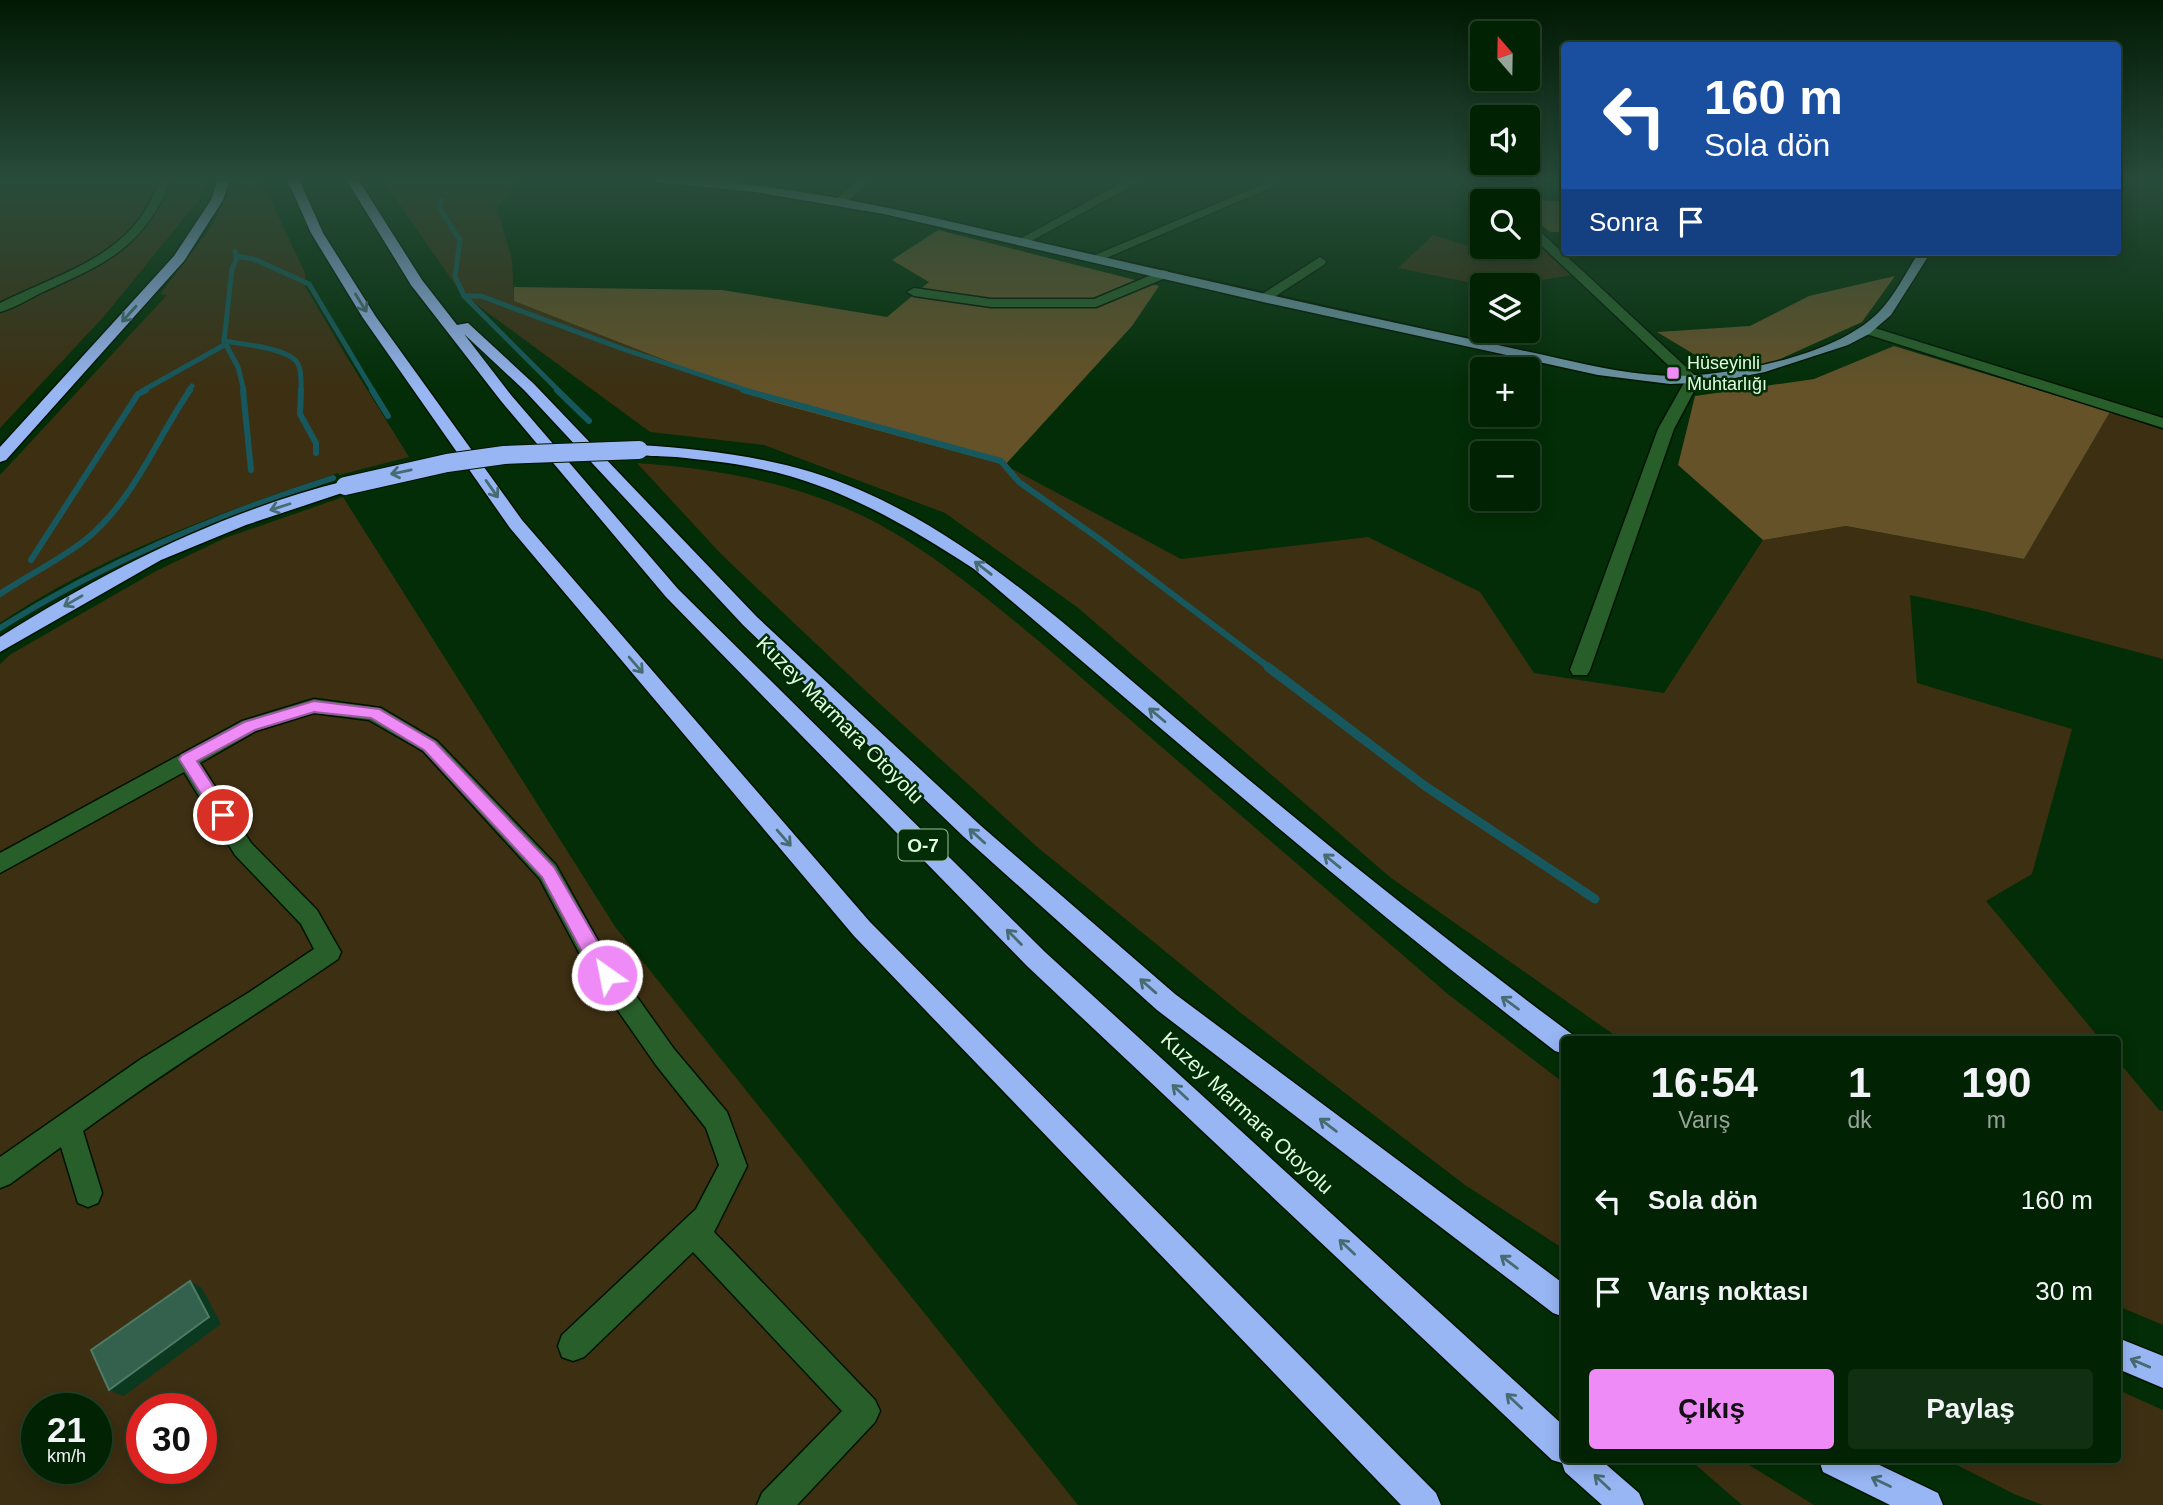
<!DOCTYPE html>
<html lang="tr">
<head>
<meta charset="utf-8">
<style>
  :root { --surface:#022204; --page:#102f13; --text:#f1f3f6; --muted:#96a49a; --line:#233f26; --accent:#ef8bf7 }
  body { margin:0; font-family:Arial,sans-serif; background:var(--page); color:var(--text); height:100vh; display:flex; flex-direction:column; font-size:26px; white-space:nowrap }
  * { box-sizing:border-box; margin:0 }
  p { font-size:23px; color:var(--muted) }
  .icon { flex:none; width:38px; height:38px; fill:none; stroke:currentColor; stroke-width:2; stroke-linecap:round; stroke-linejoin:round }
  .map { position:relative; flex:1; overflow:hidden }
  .drawer { position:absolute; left:1561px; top:1036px; width:560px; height:427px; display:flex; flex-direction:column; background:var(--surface); border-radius:7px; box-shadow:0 4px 18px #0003,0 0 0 2px var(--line) }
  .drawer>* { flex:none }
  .guide { position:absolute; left:1561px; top:42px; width:560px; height:214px; border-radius:7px; box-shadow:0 4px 18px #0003,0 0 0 2px var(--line); background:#1a4fa0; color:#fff; overflow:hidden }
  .needle { width:46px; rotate:340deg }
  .controls { position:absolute; left:1470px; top:21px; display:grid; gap:14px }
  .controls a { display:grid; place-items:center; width:70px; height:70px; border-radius:7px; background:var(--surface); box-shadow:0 4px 18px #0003,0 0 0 2px var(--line); font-size:35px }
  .speed { position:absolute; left:21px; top:1393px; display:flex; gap:14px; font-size:35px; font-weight:700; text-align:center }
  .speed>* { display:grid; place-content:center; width:91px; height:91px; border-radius:50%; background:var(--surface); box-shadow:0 4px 18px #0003,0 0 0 2px var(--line); line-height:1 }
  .speed small { font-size:18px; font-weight:400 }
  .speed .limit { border:10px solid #d22; background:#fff; color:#111 }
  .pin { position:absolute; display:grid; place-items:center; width:60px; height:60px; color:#fff; margin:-30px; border:4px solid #fff; border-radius:50%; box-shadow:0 2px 7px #0007 }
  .me { position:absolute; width:77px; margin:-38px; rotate:327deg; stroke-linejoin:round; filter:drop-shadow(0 0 5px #0008) }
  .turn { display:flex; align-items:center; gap:24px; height:147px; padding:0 28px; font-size:32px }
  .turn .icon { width:91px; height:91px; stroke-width:2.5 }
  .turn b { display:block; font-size:49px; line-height:60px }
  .then { display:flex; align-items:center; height:66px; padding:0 28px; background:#0003; gap:14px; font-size:26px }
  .eta { display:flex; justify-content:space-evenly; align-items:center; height:119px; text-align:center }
  .eta b { font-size:42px; font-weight:700; line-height:49px }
  .action { display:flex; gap:14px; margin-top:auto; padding:14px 28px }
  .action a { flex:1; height:80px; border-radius:7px; background:var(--accent); color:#111; font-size:28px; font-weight:700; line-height:80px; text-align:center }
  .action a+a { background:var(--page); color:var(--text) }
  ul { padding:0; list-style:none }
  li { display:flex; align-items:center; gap:21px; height:91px; padding:0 28px }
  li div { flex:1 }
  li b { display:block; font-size:26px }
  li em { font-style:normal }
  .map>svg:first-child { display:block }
  .green { fill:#3d2f12; fill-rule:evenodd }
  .forest { fill:#655228 }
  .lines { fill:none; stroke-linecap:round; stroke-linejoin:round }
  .stream-far2 { stroke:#16585e; stroke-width:5 }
  .stream-far1 { stroke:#16585e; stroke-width:6 }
  .stream { stroke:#16585e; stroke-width:9 }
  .minor-casing { stroke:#001300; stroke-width:3 }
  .major-casing { stroke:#001300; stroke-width:3 }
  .highway-casing { stroke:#001300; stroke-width:3 }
  .minor { fill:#285e2a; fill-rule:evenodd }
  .major { fill:#6b93a3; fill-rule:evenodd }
  .highway { fill:#98b6f4; fill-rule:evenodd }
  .highway-bridge-casing { stroke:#001300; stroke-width:20; stroke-linecap:butt }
  .highway-bridge { stroke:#98b6f4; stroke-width:18 }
  .shaded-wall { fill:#0b391f }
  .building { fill:#34614d; stroke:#4f7a64; stroke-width:2 }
  .oneway { stroke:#466b71 }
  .route { fill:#ef8bf7; stroke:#9b5aa1; stroke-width:2 }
  .poi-dot { fill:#ef8bf7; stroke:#022d06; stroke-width:2.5 }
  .labels { text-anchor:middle; stroke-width:5; stroke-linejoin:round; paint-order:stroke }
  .far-poi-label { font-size:18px; fill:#e1fedf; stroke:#022d06; text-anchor:start }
  .shield { fill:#022d06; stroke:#9ebf9e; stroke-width:2 }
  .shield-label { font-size:19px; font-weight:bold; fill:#e1fedf }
  .street-label { font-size:21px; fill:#e1fedf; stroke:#022d06 }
</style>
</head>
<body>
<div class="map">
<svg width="2163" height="1505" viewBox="0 0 2163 1505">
  <rect width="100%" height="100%" fill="#022d06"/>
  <g class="green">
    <path d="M0,179H207L201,197L106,314L0,428Z"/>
    <path d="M235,179H261L305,273V286L345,354L409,457L339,475L338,473C222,512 102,554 0,623V475L167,295L160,294L211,227Z"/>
    <path d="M382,179H520L497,207L512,260L514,301L769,401L1005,465L1181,559L1368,537L1480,592L1534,673L1664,693L1763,540L1846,526L2024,559L2110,412L2163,430V659L1980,610L1910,595L1917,683L2072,729L2032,874L1986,901L2100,1039H1620L1391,878L1077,607L945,513L764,445L650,432L461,293Z"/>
    <path d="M1433,235L1498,255L1545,249L1573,275L1509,285H1482L1398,268Z"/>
    <path d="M637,463C713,468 791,482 861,515C927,547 984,596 1040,642L1449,995L1564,1083V1249L1465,1185L1242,1014L1036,846L868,693L721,554Z"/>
    <path d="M343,497L616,928L1078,1505H0V664L11,654L156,571L225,538ZM37,1409H96V1468H37ZM142,1409H201V1468H142Z"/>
    <path d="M2118,1061L2159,1110L2163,1111V1325L2118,1306Z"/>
    <path d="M2118,1390L2163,1410V1505H2043L2016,1495L1947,1460H2118Z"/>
    <path d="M1690,1460H1741L1814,1505H1742Z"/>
  </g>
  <g class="forest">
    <path d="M1505,197L1564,202V232H1550L1528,214V201H1511Z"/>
    <path d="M938,230L1159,286L1132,326L1005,465L769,401L514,301V287L722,290L887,317L929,282L892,260Z"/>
    <path d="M1895,276L1862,322L1760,368L1712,365L1657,332L1750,326L1809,296Z"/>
    <path d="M1894,346L2110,412L2024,559L1846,526L1763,540L1678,465L1695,396L1814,379Z"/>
  </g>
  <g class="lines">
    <g class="stream-far2">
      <path d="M441,200L440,209L460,240L455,276L464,296L559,391"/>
      <path d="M235,251L237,258L232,269L224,341L238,367L244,391"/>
      <path d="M236,256L254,259L309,284L373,391"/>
      <path d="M464,296H481L623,349L749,391"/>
      <path d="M224,341C241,344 290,348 298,364C302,372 301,382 301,391"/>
      <path d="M142,391L226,344"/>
      <path d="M188,391L192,386"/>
    </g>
    <g class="stream-far1">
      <path d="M243,390L251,470"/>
      <path d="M301,390L300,414L316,443V453"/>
      <path d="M372,390L388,416"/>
      <path d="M557,390L589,421"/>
      <path d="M743,390L1001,461L1019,482L1098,538L1270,668"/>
      <path d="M31,560L138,394L146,390"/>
      <path d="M0,594C29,574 63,559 90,536C135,497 157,438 190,390"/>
      <path d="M0,628C105,562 215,516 333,478"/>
    </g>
    <path class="stream" d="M1268,667L1425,786L1595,899"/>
    <g class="minor-casing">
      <g id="minor">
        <path d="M160,179H172C143,247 109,262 45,291C30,298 15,308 0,312V303C45,280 99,265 133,227C146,213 153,196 160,179Z"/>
        <path d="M860,179H873L844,205H836V199Z"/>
        <path d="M1129,179H1144L1024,245H1016L1014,242Z"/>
        <path d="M1458,179H1471L1499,201H1486Z"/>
        <path d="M1273,180L1279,183L1277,185L1099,261L1094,262L1088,258Z"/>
        <path d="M1528,223L1532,224L1700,380L1674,429L1590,670L1587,675H1573L1570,670L1658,429L1685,381L1528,233Z"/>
        <path d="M1320,257L1326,261L1325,264L1268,301H1258L1256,298Z"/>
        <path d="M1163,270L1168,271V277L1096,307H991L914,296L907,292L914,288L991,299H1094Z"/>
        <path d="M1865,325L2163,418V428L1860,332L1858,329Z"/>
        <path d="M314,699L381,708L437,741L556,865L602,948L674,1049L727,1112L747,1166L714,1232L875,1400L880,1411L875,1422L797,1505H757L762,1493L842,1411L693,1252L584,1357L573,1361L562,1357L558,1346L562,1335L696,1209L719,1165L706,1128L656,1065L584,962L540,879L423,751L369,720L314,713L256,731L200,763L251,843L317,910L341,952L338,959C253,1017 166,1070 83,1131L102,1193L98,1203L88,1207L78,1203L61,1147L10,1184L0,1188V1157L141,1059L248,993L314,949L301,924L235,855L184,772L0,873V853L242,721Z"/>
      </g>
    </g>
    <g class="major-casing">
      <path id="major" d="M651,179C781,179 909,212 1034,241C1167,272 1300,302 1433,331C1474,340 1516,349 1557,358C1602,368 1650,379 1697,375C1751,371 1839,352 1878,313C1895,296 1906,272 1919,252H1931L1891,315L1869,334L1848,345L1765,372L1715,382L1670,384L1598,375L1263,302L884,214L755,192L657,182Z"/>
    </g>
    <g class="highway-casing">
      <g id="highway">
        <path d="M218,179H230L223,200L184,261L6,460L0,462V447L174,256L211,200Z"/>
        <path d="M287,179H299L323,233L376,317L522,520L870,922L1436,1493L1441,1505H1401L854,936L510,528L363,318L311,233Z"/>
        <path d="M346,179H358L422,280L457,325L468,323L534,384L757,617L980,825L1175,994L1564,1284V1317L1553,1313L1157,1010L964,837L743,625L524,390L464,334L511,395L678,589L1045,952L1564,1426V1460H1601L1639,1493L1644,1505H1602L1565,1472L1562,1463L1552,1460L1027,966L666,597L501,401L411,285Z"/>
        <path d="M639,445C715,450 789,459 860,490C986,545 1087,645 1192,732C1316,837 1443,938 1573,1035L1575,1040H1564V1054L1555,1051C1355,898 1166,732 974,569C906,525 836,483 756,468C730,462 703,460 676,457C662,456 647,457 633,453L631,450Z"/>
        <path d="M345,481L351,482L353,486L351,490L246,525L161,560L0,652V637C107,570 221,512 345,481Z"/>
        <path d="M2118,1338L2163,1356V1388L2118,1369Z"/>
        <path d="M1819,1460H1869L1938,1493L1943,1505H1890L1823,1472Z"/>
      </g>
    </g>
    <use href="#minor" class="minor"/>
    <use href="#major" class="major"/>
    <use href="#highway" class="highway"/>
    <g class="highway-bridge-casing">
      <path id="highway-bridge" d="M345,486L447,463L504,455L639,450"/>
    </g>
    <use href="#highway-bridge" class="highway-bridge"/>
  </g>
  <path class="shaded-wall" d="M190,1281L202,1288L221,1324L124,1396L109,1390Z"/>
  <path class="building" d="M190,1281L209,1317L109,1390L91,1350Z"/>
  <defs><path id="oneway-shaft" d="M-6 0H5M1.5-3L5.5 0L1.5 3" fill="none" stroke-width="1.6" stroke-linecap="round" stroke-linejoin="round" transform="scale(1.75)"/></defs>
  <g class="oneway">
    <use href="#oneway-shaft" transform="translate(361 303) rotate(58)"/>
    <use href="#oneway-shaft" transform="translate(129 314) rotate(132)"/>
    <use href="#oneway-shaft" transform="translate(401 472) rotate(168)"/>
    <use href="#oneway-shaft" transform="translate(492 489) rotate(55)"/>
    <use href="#oneway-shaft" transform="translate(280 507) rotate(162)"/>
    <use href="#oneway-shaft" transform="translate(983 568) rotate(-142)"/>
    <use href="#oneway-shaft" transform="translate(73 601) rotate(150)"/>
    <use href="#oneway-shaft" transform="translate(636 665) rotate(49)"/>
    <use href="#oneway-shaft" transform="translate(1157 715) rotate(-140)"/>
    <use href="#oneway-shaft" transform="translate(977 836) rotate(-138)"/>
    <use href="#oneway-shaft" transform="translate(784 838) rotate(49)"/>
    <use href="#oneway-shaft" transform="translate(1332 861) rotate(-141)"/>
    <use href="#oneway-shaft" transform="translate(1014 937) rotate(-135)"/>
    <use href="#oneway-shaft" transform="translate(1148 986) rotate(-139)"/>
    <use href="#oneway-shaft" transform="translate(1510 1003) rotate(-144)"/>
    <use href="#oneway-shaft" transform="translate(1180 1092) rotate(-137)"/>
    <use href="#oneway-shaft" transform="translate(1328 1125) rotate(-143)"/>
    <use href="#oneway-shaft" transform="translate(1347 1247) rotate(-137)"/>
    <use href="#oneway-shaft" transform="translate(1509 1262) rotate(-143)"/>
    <use href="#oneway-shaft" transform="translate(2140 1363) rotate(-157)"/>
    <use href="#oneway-shaft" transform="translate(1514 1401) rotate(-137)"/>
    <use href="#oneway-shaft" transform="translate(1602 1482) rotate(-137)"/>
    <use href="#oneway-shaft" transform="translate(1881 1482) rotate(-154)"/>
  </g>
  <linearGradient id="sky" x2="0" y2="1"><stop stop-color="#011903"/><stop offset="0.46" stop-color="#284c3b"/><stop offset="1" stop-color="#284c3b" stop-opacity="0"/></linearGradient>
  <rect width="2163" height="390" fill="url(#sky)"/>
  <path class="route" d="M314,701L379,709L435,742L554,867L617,975L614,981L607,983L601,981L587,961L542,877L424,750L371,718L314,712L255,730L197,761L232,815L229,819H217L179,759L182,755L244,722Z"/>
  <rect class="poi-dot" x="1666" y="366" width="14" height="14" rx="3.5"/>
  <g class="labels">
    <g class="far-poi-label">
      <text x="1687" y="369">Hüseyinli<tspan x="1687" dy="21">Muhtarlığı</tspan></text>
    </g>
    <rect class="shield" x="898.5" y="829.5" width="49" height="31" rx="5"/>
    <g class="shield-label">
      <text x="923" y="852">O-7</text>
    </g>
    <g class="street-label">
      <text transform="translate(840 720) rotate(45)" y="7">Kuzey Marmara Otoyolu</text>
      <text transform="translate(1247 1113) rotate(43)" y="7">Kuzey Marmara Otoyolu</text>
    </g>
  </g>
</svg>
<div class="controls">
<a><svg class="needle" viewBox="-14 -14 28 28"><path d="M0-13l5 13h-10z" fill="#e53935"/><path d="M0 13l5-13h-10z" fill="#96a49a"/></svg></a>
<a><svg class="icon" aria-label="sound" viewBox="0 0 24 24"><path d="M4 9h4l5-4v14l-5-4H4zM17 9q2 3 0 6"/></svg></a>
<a><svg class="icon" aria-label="search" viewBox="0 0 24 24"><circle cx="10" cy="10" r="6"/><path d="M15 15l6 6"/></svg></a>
<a><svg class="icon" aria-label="layers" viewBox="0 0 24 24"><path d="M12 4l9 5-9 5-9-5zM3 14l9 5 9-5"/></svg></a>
<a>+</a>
<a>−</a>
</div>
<div class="speed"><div>21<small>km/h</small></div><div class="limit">30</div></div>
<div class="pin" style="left:223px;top:815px;background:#d93025"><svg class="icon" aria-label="arrive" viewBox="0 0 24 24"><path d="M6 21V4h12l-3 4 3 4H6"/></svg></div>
<svg class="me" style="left:607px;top:975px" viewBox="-20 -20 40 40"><circle r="17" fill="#ef8bf7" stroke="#fff" stroke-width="3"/><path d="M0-11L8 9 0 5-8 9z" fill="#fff"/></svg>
<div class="guide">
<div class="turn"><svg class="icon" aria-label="left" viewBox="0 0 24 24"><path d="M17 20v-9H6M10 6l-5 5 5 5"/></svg><div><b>160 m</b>Sola dön</div></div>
<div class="then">Sonra<svg class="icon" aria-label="arrive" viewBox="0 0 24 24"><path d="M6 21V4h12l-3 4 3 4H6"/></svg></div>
</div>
<section class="drawer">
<div class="eta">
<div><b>16:54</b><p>Varış</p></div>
<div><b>1</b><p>dk</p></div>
<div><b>190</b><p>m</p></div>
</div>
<ul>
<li><svg class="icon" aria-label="left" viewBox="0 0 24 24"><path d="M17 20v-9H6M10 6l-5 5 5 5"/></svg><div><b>Sola dön</b></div><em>160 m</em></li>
<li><svg class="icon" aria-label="arrive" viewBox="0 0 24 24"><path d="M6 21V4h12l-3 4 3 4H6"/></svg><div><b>Varış noktası</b></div><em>30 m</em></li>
</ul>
<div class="action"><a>Çıkış</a><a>Paylaş</a></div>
</section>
</div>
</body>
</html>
